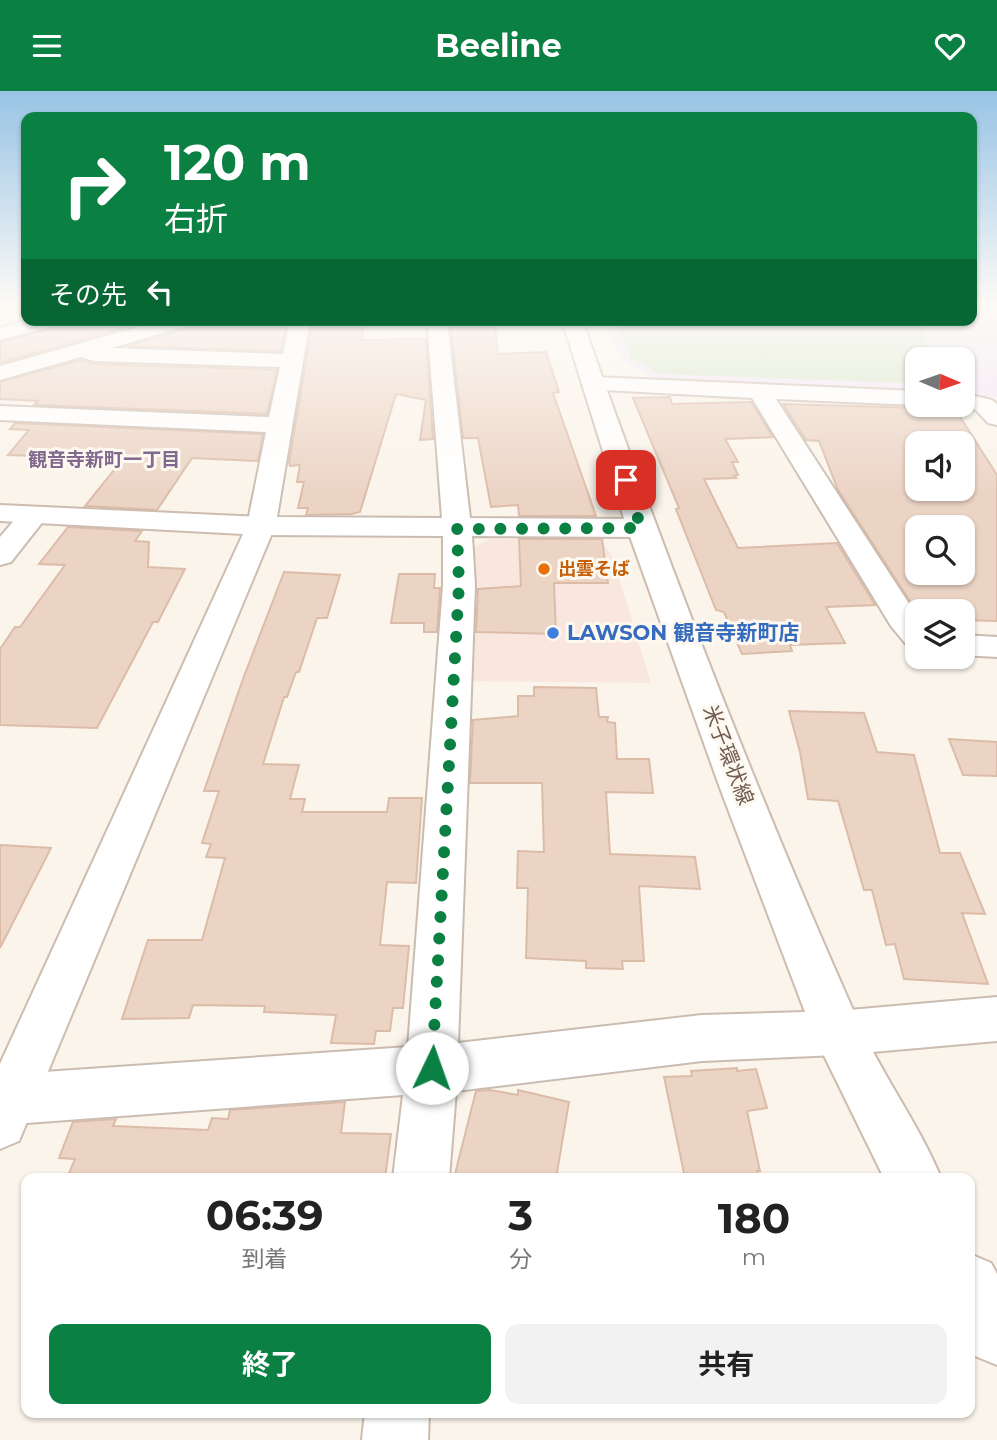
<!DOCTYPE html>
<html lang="ja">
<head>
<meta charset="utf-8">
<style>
  :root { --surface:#fff; --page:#f2f2f2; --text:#222; --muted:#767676; --accent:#0b8043 }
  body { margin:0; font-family:Montserrat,"Noto Sans JP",sans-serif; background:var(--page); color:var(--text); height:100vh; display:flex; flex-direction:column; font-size:26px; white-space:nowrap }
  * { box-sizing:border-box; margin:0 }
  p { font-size:23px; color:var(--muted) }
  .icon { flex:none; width:38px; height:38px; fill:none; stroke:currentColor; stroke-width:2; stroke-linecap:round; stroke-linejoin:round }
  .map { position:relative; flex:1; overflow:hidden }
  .details { position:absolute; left:21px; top:1082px; width:954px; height:245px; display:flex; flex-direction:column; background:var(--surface); border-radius:14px; box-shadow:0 2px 5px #0004 }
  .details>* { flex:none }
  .top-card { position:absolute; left:21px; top:21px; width:956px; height:214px; border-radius:14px; box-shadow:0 2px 5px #0004; background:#0b8043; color:#fff; overflow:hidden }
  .needle { width:46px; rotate:92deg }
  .buttons { position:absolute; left:905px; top:256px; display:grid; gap:14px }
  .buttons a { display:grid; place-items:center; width:70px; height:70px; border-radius:14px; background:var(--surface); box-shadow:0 2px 5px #0004; font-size:35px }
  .pin { position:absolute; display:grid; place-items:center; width:60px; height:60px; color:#fff; margin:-30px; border-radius:14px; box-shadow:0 4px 10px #0006 }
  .me { position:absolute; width:77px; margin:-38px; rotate:3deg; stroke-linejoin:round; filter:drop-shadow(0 0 5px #0008) }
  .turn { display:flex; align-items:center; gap:24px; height:147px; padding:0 28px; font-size:32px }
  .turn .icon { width:91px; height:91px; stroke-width:2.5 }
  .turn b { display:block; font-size:49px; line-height:60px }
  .then { display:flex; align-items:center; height:66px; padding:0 28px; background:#0003; gap:14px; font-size:26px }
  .eta { display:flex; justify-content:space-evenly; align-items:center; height:119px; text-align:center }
  .eta b { font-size:42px; font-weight:700; line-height:49px }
  .cta { display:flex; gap:14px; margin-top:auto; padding:14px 28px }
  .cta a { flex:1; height:80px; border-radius:14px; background:var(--accent); color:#fff; font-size:28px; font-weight:700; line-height:80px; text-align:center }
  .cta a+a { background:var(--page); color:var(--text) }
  header { display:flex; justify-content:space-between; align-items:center; height:91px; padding:0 28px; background:var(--accent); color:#fff; font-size:32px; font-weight:700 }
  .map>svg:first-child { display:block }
  .commercial { fill:#f9e7df }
  .education { fill:#f1e6f6 }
  .green { fill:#d5e6ca }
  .building { fill:#ecd4c5; stroke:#dcbca8; stroke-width:2; fill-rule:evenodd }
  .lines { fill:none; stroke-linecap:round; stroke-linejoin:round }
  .street-casing { stroke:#cbbcb1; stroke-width:4 }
  .secondary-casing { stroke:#cdbcaf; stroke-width:4 }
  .street { fill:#fff; fill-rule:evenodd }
  .secondary { fill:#fff; fill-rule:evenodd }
  .route { stroke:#0b8043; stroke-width:12; stroke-dasharray:0 21.6 }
  .food-dot { fill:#e8710a; stroke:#fdf8f0; stroke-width:2.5 }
  .shop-dot { fill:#3f7fe0; stroke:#fdf8f0; stroke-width:2.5 }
  .labels { text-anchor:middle; stroke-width:6; stroke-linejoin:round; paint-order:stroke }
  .far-food-label { font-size:18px; font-weight:bold; fill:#c56008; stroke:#fdf8f0; text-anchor:start }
  .far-neighbourhood-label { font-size:19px; font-weight:bold; fill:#81688d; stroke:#fdf8f0 }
  .shop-label { font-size:21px; font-weight:bold; fill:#366cbe; stroke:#fdf8f0; text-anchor:start }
  .street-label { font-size:21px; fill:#715c50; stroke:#fdf8f0 }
</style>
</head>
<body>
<header><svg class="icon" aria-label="menu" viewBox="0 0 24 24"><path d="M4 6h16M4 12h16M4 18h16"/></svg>Beeline<svg class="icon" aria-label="heart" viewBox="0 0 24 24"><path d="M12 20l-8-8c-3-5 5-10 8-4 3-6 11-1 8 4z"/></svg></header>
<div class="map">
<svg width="997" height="1349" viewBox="0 0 997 1349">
  <rect width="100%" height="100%" fill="#faf4ea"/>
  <path class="commercial" d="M490,448L600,449L612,464L651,592L469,590L472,457Z"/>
  <path class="education" d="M971,214H997V306L963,304L962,268H917V301L652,287L623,270L605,229H971Z"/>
  <path class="green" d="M616,229H922L930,268H917V289L910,292L660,283L631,267Z"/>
  <g class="building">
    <path d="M66,229H152L0,272V251L62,236Z"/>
    <path d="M198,229H287L281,260L127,255L194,236Z"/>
    <path d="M313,229H363L362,249L426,248L433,348L420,349L426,309L396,303L360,421L351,423L306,424L308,417H298L304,391H297L300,374L290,375L289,371Z"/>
    <path d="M450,229H490L492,236H495L498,263L546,261L559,301L553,302L596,425H519L518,414L491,416L478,347H463Z"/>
    <path d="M81,269L94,273L277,279L267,323L34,314L38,310L0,308V291Z"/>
    <path d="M670,306L672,313L751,311L773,346L725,348L738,371H732L738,384L734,385L736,387L704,388L738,457L837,452L875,514L826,516L845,552L790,554L792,560L742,563L724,521L716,519L676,418L679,417L633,307Z"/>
    <path d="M783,313L955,318L997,384V530L962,529V520H939L936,512L912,513L838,399L819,350L806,349ZM917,352H962V397H917ZM917,436H962V481H917Z"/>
    <path d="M15,332L263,343L258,370L192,367L157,419L85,415L123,368L8,364L29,339L10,338Z"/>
    <path d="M68,436L142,440L135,450L149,451L148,476L185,478L158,531H153L97,637L0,634V558L15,536H20L65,474L39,473Z"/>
    <path d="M519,448H602L608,492H554L556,543L476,541L478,498L521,495Z"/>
    <path d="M284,481L340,484L327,527H317L299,581H296L287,606H284L263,673L299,674L290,708H305L302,721H387L389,707H422L416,792L387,791L380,854L409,855L403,917H393L390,940H376L374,953L331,952L336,924L264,921L265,915L193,914L189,927L122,928L148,849H202L225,767L206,766L211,753L202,752L219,700H204L243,588Z"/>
    <path d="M399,483H435L434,497H440L437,541H424V532H391Z"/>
    <path d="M534,596L596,597L599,626H608L607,631L615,632L617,668H649L653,702L606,701L610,763L695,766L700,798L639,795L644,870H622L623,878L586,877V870L526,867L528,797H517L518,760L544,761L542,692H470L473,629L518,625V605H534Z"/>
    <path d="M789,620L864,622L877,661L914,664L940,762H960L985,823L962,822L988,893L904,888L895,853L886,854L872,799H864L838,710L808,708L800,661Z"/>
    <path d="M949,648L997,651V685L963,684Z"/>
    <path d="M0,754L51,757L0,857Z"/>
    <path d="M737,977V980L756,978L767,1017L747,1020L760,1080H757L759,1087H685L664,986L692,985L691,980Z"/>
    <path d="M490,999L518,1004V999L569,1011L556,1087H454L476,1000Z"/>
    <path d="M345,1011L341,1042L391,1043L385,1087H67L75,1068L59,1067L73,1031L116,1028L113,1035L208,1039L212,1027L228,1028L230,1019Z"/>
  </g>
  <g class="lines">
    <g class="street-casing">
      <g id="street">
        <path d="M29,229H64L61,233L0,249V237Z"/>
        <path d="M163,229H196L193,233L111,257L283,263L290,229H310L277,426L442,427L427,229H447L470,427L641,428L651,431L655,437L651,443L641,446L472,445L475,494L458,952L702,924L838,920L997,906V950L838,964L702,970L456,1000L449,1087H393L403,1004L0,1034V984L408,956L443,494V445L261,444L251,441L247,435L266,341L0,329V315L269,326L280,276L94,270L81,266L0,289V275Z"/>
        <path d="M594,286L917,300V313H920L917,314L776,308L917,525V555L905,552L891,535L752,307L586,298L582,293L586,288Z"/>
        <path d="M962,302L992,309L997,313V334L988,332L976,319L954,314L962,313Z"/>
        <path d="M34,416L44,418L48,424L11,471L0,474V446L24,418Z"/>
        <path d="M962,544L997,546V566L962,564Z"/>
        <path d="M365,1321H429L428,1349H362Z"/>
      </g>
    </g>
    <g class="secondary-casing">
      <g id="secondary">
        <path d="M562,229H582C665,465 755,699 857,928C881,983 918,1031 941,1087H884L813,942L720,697L627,437Z"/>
        <path d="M0,414L261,426L271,429L275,435L19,1050L0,1058V973L243,443L0,430Z"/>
        <path d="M970,1163L991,1172L997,1183V1274L975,1265L970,1254Z"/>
      </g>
    </g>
    <use href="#street" class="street"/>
    <use href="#secondary" class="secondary"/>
  </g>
  <linearGradient id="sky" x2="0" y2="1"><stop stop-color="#98c4e5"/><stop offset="0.53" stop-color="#fdfaf6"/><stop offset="1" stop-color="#fdfaf6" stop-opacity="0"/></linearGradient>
  <rect width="997" height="403" fill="url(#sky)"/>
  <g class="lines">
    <path class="route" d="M432,977L459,494L457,438L641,437L626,389"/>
  </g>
  <circle class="food-dot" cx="544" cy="478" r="7"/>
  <circle class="shop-dot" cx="553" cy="542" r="7"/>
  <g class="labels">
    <g class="far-food-label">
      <text x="558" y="484">出雲そば</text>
    </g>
    <g class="far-neighbourhood-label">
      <text x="104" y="375">観音寺新町一丁目</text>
    </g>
    <g class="shop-label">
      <text x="567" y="549">LAWSON 観音寺新町店</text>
    </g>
    <g class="street-label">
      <text transform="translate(728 664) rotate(69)" y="7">米子環状線</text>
    </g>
  </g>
</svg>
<div class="buttons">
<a><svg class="needle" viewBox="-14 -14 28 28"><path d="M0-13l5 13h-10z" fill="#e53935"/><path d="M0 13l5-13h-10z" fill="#767676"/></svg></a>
<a><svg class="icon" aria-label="sound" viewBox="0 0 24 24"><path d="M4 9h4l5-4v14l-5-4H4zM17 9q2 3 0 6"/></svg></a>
<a><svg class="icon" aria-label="search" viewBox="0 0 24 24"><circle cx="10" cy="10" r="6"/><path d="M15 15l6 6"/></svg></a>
<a><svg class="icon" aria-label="layers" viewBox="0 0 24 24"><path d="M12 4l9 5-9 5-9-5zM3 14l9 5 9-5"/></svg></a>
</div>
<div class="pin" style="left:626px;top:389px;background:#d93025"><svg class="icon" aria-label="arrive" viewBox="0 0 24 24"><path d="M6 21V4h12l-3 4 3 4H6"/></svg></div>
<svg class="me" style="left:432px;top:977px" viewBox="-20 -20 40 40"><circle r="19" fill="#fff"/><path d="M0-13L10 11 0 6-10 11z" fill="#0b8043"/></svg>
<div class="top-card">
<div class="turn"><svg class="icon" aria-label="right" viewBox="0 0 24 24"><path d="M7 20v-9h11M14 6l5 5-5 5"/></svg><div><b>120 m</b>右折</div></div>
<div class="then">その先<svg class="icon" aria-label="left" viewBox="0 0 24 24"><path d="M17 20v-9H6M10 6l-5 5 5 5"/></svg></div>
</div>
<section class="details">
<div class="eta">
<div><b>06:39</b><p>到着</p></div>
<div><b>3</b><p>分</p></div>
<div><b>180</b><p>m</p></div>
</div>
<div class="cta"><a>終了</a><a>共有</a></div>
</section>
</div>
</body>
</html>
